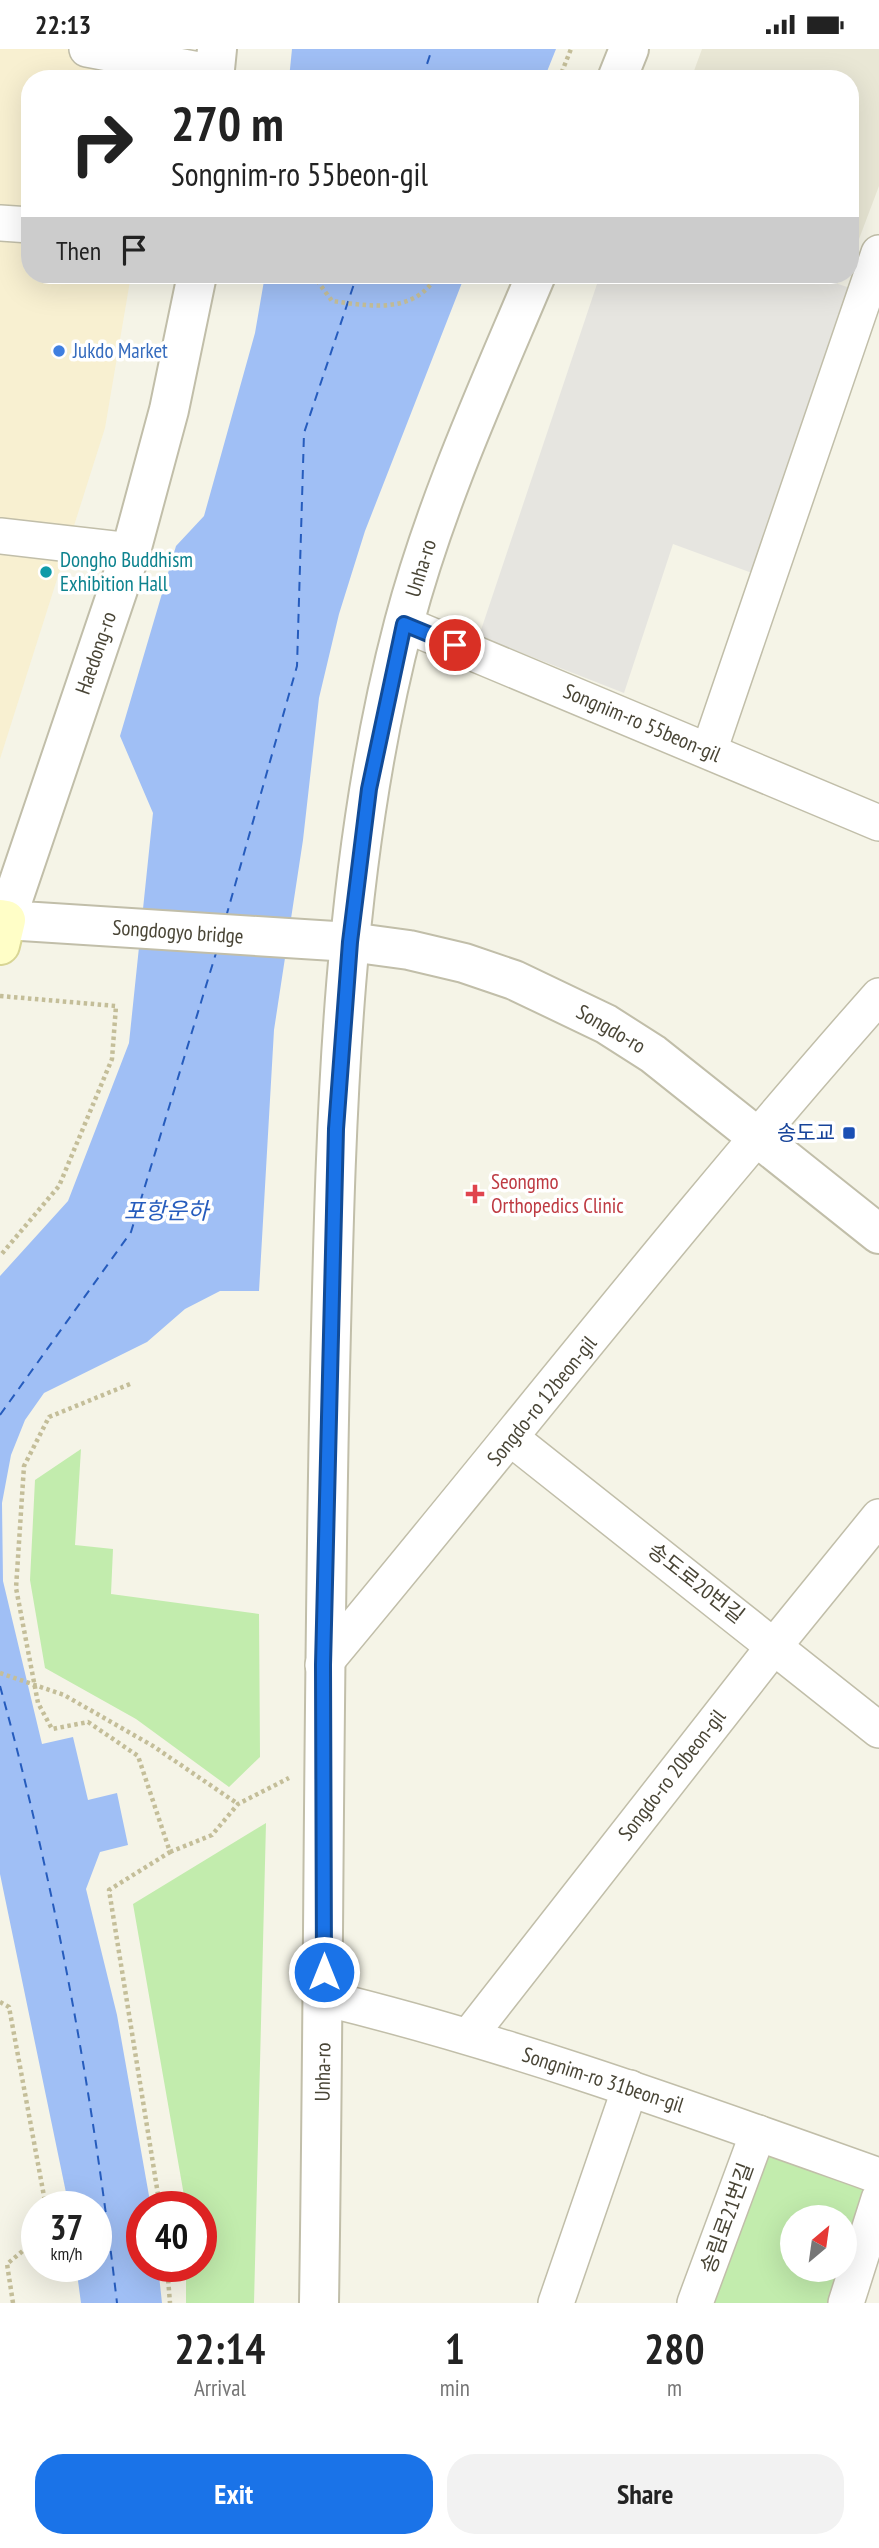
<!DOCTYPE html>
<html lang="en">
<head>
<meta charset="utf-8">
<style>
  :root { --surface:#fff; --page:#f2f2f2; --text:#222; --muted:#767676; --accent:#1a73e8 }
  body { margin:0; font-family:"PT Sans Narrow","Noto Sans KR",sans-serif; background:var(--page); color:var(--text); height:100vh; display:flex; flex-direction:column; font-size:26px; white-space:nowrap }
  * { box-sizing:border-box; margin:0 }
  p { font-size:23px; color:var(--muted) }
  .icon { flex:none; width:38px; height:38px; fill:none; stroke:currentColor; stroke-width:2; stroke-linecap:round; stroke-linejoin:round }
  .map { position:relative; height:2254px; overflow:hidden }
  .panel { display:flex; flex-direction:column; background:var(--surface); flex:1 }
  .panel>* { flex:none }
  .guide { position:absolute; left:21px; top:21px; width:838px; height:214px; border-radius:28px; box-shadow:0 7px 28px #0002; background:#fff; color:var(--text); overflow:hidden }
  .needle { width:46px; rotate:29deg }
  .tools { position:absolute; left:780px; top:2156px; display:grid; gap:14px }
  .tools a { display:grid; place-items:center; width:77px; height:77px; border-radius:50%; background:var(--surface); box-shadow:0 7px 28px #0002; font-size:35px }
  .speed { position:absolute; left:21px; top:2142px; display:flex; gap:14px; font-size:35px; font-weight:700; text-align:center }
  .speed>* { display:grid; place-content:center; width:91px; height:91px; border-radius:50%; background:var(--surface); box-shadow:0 7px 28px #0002; line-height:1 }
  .speed small { font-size:18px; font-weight:400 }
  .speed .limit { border:10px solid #d22; background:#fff; color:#111 }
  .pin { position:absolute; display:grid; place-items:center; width:60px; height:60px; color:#fff; margin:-30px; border:4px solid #fff; border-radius:50%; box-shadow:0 2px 7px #0007 }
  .me { position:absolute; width:77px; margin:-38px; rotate:0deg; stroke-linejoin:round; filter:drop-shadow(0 0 5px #0008) }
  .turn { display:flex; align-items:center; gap:24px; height:147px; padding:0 35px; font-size:32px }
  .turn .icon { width:91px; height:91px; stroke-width:2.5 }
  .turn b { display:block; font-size:49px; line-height:60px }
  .then { display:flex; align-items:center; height:66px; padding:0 35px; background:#0003; gap:14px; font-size:26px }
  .eta { display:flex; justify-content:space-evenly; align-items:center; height:119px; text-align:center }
  .eta b { font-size:42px; font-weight:600; line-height:49px }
  .primary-button { display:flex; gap:14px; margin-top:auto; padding:14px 35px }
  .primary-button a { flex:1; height:80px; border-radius:28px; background:var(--accent); color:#fff; font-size:28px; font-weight:600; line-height:80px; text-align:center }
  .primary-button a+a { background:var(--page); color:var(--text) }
  .status { display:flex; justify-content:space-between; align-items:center; height:49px; padding:0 35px; background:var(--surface); direction:ltr }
  .status svg { height:19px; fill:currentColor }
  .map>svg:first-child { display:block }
  .residential { fill:#e9e7d5 }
  .commercial { fill:#f8f0d1 }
  .green { fill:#c2ecad; fill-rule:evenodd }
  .parking { fill:#e6e5e0 }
  .water { fill:#a0bff5 }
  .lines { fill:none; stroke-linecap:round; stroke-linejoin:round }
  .ferry { stroke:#265cbd; stroke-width:2; stroke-dasharray:9 7; stroke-linecap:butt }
  .minor-casing { stroke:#c1bea9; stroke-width:38 }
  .tertiary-casing { stroke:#c1bea9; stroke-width:42 }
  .secondary-casing { stroke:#d8d594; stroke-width:42 }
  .path { stroke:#c4be99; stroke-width:4.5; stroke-dasharray:3.5 3.5; stroke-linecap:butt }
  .minor { stroke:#fff; stroke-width:35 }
  .tertiary { stroke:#fff; stroke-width:38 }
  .secondary { stroke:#fffec7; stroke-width:38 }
  .path-bridge { stroke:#c4be99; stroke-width:4.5; stroke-dasharray:3.5 3.5; stroke-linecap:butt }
  .route-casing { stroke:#114b97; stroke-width:18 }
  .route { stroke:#1a73e8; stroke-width:12 }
  .shop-dot { fill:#3f7fe0; stroke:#fff; stroke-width:2.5 }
  .culture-dot { fill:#0f9aa8; stroke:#fff; stroke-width:2.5 }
  .transit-dot { fill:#1a4fb4; stroke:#fff; stroke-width:2.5 }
  .health-dot { fill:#e0444e; stroke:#fff; stroke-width:2.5 }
  .labels { text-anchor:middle; stroke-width:7; stroke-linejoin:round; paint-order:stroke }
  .shop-label { font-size:21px; fill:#366cbe; stroke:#fff; text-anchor:start }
  .culture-label { font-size:21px; fill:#0d838f; stroke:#fff; text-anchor:start }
  .street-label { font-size:21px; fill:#494536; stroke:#fff }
  .transit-label { font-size:21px; fill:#164399; stroke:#fff; text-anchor:end }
  .health-label { font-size:21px; fill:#be3a42; stroke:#fff; text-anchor:start }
  .water-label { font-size:23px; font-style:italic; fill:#265cbd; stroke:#fff }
</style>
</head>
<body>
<div class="status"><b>22:13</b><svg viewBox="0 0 49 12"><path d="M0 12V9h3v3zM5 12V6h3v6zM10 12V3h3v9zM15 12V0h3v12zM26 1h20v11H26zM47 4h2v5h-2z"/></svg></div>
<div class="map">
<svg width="879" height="2254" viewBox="0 0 879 2254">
  <rect width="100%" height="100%" fill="#f5f4e7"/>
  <path class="residential" d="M702,0H879V137L856,198L850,196V30H691Z"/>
  <path class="commercial" d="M0,0H170L165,30H30V226H131L105,379L0,710Z"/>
  <g class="green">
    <path d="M81,1400L75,1496L113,1500L111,1545L259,1565L260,1708L229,1738L136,1670L45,1619L30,1531L35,1431Z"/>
    <path d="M266,1774L254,2254H186V2217H201V2158H186L133,1855Z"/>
    <path d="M763,2099L874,2137L834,2254H711ZM793,2168H845V2221H793Z"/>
  </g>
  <path class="parking" d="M600,226H812L850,239L752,524L673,495L624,644L479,587Z"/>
  <g class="water">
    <path d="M292,0H556L544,30H289Z"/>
    <path d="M265,226H465L365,482L339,565L319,649L303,791L274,981L259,1242H220L185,1260L147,1293L44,1344L25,1371L11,1406L2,1454L3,1532L42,1695L73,1688L88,1751L117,1744L128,1796L100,1803L86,1840L117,1966L151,2158H142V2217H158L162,2254H81L76,2217H96V2158H69L0,1825V1227L68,1152L129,994L153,764L120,687L176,497L204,467L255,284Z"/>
  </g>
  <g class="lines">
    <g class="ferry">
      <path d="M422,30L432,0"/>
      <path d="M226,868L297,617L304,384L357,226"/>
      <path d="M0,1366L131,1183L216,904"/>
      <path d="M0,1637C56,1839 93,2046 117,2254"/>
    </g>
    <g class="minor-casing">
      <g id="minor">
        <path d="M87,0L215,24"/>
        <path d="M0,174L30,176"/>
        <path d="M0,487L131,502"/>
        <path d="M404,575L879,774"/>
        <path d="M709,702L879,204"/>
        <path d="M512,1390L879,1681"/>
        <path d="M323,1616C509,1393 687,1164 879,947"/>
        <path d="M324,1949C513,1995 696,2062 879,2127"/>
        <path d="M469,1987L775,1596L879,1468"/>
        <path d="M556,2254L630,2039"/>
        <path d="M695,2254L758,2084"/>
        <path d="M846,2254L879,2150"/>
      </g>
    </g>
    <g class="tertiary-casing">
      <g id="tertiary">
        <path d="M214,30L217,0"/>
        <path d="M617,30L629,0"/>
        <path d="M197,226L169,361L131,502L6,871L350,893L409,901L464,914L514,931L606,975L653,1005L879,1185"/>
        <path d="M319,2254C324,1944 323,1633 330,1323C336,1073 340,818 404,574C436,453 488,340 536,226"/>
      </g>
    </g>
    <g class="secondary-casing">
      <path id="secondary" d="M0,870L6,871L0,896"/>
    </g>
    <g class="path">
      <path d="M559,30L571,0"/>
      <path d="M313,226L332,252C369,257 415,266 437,226"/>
      <path d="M0,947L116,957L112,1010L59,1137L0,1207"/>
      <path d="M130,1335L49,1368L24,1417L16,1539L38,1654L52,1680L88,1673L138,1707L170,1803L109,1841L160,2158"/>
      <path d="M170,1803L212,1786L238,1755L289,1729"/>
      <path d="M0,1953L9,1958L46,2158"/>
      <path d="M167,2217L170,2254"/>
      <path d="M13,2254L7,2215L37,2190"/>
    </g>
    <use href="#minor" class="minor"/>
    <use href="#tertiary" class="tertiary"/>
    <use href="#secondary" class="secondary"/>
    <path class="path-bridge" d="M0,1624L64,1646L153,1697L238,1755"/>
  </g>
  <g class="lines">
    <g class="route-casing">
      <path id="route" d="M324,1923L323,1616L336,1080L350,893L369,740L404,575L455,596"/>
    </g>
    <use href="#route" class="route"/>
  </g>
  <circle class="shop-dot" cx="59" cy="302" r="7"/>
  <circle class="culture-dot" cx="46" cy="523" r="7"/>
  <rect class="transit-dot" x="842" y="1077" width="14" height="14" rx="3.5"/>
  <path class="health-dot" d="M471.5 1134.5h7v7h7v7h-7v7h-7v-7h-7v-7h7z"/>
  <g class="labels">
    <g class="shop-label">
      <text x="73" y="309">Jukdo Market</text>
    </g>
    <g class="culture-label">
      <text x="60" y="518">Dongho Buddhism<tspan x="60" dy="24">Exhibition Hall</tspan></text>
    </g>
    <g class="street-label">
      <text transform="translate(421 519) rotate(-73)" y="7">Unha-ro</text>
      <text transform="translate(96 604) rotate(-71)" y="7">Haedong-ro</text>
      <text transform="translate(642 674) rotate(23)" y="7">Songnim-ro 55beon-gil</text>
      <text transform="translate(178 883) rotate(4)" y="7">Songdogyo bridge</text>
      <text transform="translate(611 980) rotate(30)" y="7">Songdo-ro</text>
      <text transform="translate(542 1352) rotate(-51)" y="7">Songdo-ro 12beon-gil</text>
      <text transform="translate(696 1534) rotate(38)" y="7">송도로20번길</text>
      <text transform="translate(672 1726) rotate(-52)" y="7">Songdo-ro 20beon-gil</text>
      <text transform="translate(323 2023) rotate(-89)" y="7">Unha-ro</text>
      <text transform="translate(603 2031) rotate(18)" y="7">Songnim-ro 31beon-gil</text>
      <text transform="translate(727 2169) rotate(-70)" y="7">송림로21번길</text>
    </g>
    <g class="transit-label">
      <text x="835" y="1091">송도교</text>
    </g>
    <g class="health-label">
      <text x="491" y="1140">Seongmo<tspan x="491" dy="24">Orthopedics Clinic</tspan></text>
    </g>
    <g class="water-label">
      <text x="166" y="1170">포항운하</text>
    </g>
  </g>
</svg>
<div class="tools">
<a><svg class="needle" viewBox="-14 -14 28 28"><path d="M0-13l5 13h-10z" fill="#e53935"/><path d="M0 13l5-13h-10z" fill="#767676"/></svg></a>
</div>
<div class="speed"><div>37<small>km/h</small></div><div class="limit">40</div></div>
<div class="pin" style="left:455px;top:596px;background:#d93025"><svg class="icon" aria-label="arrive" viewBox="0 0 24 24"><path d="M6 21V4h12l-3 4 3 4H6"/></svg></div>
<svg class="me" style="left:324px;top:1923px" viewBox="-20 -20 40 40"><circle r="17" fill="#1a73e8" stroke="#fff" stroke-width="3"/><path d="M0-11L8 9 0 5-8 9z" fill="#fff"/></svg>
<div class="guide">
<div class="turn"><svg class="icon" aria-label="right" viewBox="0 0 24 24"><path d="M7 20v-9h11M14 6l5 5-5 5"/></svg><div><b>270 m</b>Songnim-ro 55beon-gil</div></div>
<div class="then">Then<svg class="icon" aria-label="arrive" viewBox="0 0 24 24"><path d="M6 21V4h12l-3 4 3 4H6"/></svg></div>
</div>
</div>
<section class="panel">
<div class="eta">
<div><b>22:14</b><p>Arrival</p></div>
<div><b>1</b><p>min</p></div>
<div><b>280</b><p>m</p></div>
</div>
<div class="primary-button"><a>Exit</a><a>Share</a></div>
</section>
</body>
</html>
